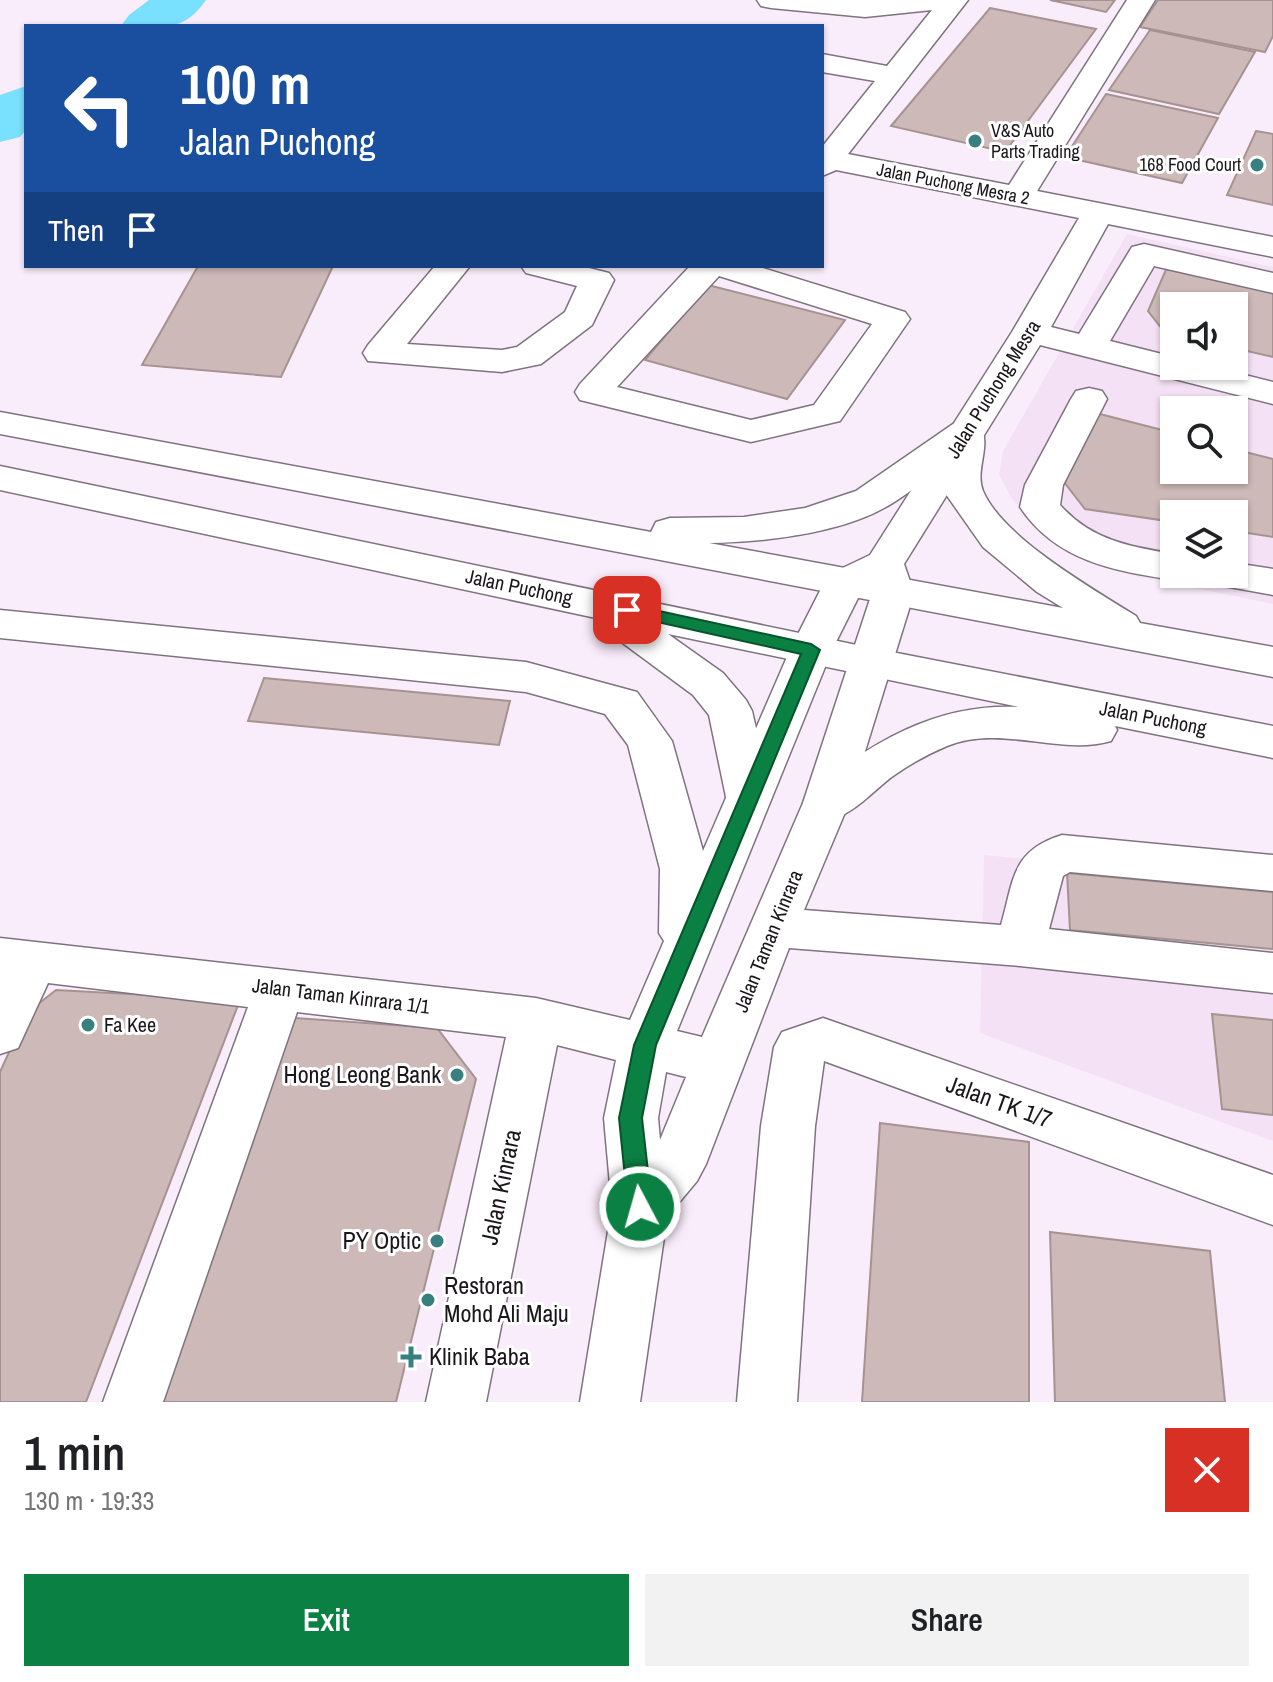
<!DOCTYPE html>
<html lang="en">
<head>
<meta charset="utf-8">
<style>
  :root { --surface:#fff; --page:#f2f2f2; --text:#202124; --muted:#757577; --accent:#0b8043 }
  body { margin:0; font-family:"Archivo Narrow",sans-serif; background:var(--page); color:var(--text); height:100vh; display:flex; flex-direction:column; font-size:30px; white-space:nowrap }
  * { box-sizing:border-box; margin:0 }
  p { font-size:26px; color:var(--muted) }
  .icon { flex:none; width:44px; height:44px; fill:none; stroke:currentColor; stroke-width:2; stroke-linecap:round; stroke-linejoin:round }
  .map { position:relative; height:1402px; overflow:hidden }
  .side { display:flex; flex-direction:column; background:var(--surface); flex:1 }
  .side>* { flex:none }
  .banner { position:absolute; left:24px; top:24px; width:800px; height:244px; border-radius:0px; box-shadow:0 2px 6px #0004; background:#1a4fa0; color:#fff; overflow:hidden }
  .fabs { position:absolute; left:1160px; top:292px; display:grid; gap:16px }
  .fabs a { display:grid; place-items:center; width:88px; height:88px; border-radius:0px; background:var(--surface); box-shadow:0 2px 6px #0004; font-size:40px }
  .pin { position:absolute; display:grid; place-items:center; width:68px; height:68px; color:#fff; margin:-34px; border-radius:16px; box-shadow:0 4px 12px #0006 }
  .me { position:absolute; width:88px; margin:-44px; rotate:354deg; stroke-linejoin:round; filter:drop-shadow(0 0 6px #0008) }
  .turn { display:flex; align-items:center; gap:28px; height:168px; padding:0 24px; font-size:36px }
  .turn .icon { width:104px; height:104px; stroke-width:2.5 }
  .turn b { display:block; font-size:56px; line-height:68px }
  .then { display:flex; align-items:center; height:76px; padding:0 24px; background:#0003; gap:16px; font-size:30px }
  .round { display:grid; place-items:center; flex:none; width:84px; height:84px; border-radius:0px; background:var(--page) }
  .summary { display:flex; align-items:center; justify-content:space-between; height:136px; padding:0 24px }
  h1 { font-size:48px; font-weight:600; line-height:60px }
  .action { display:flex; gap:16px; margin-top:auto; padding:16px 24px }
  .action a { flex:1; height:92px; border-radius:0px; background:var(--accent); color:#fff; font-size:32px; font-weight:600; line-height:92px; text-align:center }
  .action a+a { background:var(--page); color:var(--text) }
  .map>svg:first-child { display:block }
  .built { fill:#f4e1f5; fill-rule:evenodd }
  .lines { fill:none; stroke-linecap:round; stroke-linejoin:round }
  .river { fill:#79e0fd; fill-rule:evenodd }
  .building { fill:#cdb9b7; stroke:#a69391; stroke-width:2 }
  .minor-casing { stroke:#7f7380; stroke-width:3 }
  .major-casing { stroke:#7f7380; stroke-width:3 }
  .minor { fill:#fff; fill-rule:evenodd }
  .major { fill:#fff; fill-rule:evenodd }
  .route { fill:#0b8043; stroke:#07532c; stroke-width:2 }
  .poi-dot { fill:#37807f; stroke:#fff; stroke-width:3 }
  .labels { text-anchor:middle; stroke-width:6; stroke-linejoin:round; paint-order:stroke }
  .far-poi-label { font-size:18px; fill:#1b161b; stroke:#fff; text-anchor:start }
  .far-street-label { font-size:18px; fill:#1b161b; stroke:#fff }
  .street-label { font-size:20px; fill:#1b161b; stroke:#fff }
  .poi-label { font-size:20px; fill:#1b161b; stroke:#fff; text-anchor:start }
  .near-poi-label { font-size:24px; fill:#1b161b; stroke:#fff; text-anchor:end }
  .near-street-label { font-size:24px; fill:#1b161b; stroke:#fff }
</style>
</head>
<body>
<div class="map">
<svg width="1273" height="1402" viewBox="0 0 1273 1402">
  <rect width="100%" height="100%" fill="#faedfb"/>
  <g class="built">
    <path d="M1127,234L1273,267V604L1130,575L1065,550L1042,533L1012,499L999,475L1003,451ZM1174,306H1234V366H1174ZM1174,410H1234V470H1174ZM1174,514H1234V574H1174Z"/>
    <path d="M984,855L1273,883V1141L980,1033Z"/>
  </g>
  <g class="lines">
    <g class="river">
      <path d="M149,0H206C182,35 159,26 121,26L129,15Z"/>
      <path d="M26,86V130L20,137L0,142V95Z"/>
    </g>
  </g>
  <g class="building">
    <path d="M1050,0H1115L1106,12Z"/>
    <path d="M1158,0H1273V36L1265,52L1140,27Z"/>
    <path d="M990,8L1096,29L1005,152L891,126Z"/>
    <path d="M1150,30L1255,52L1219,114L1109,90Z"/>
    <path d="M1106,94L1218,118L1182,183L1065,157Z"/>
    <path d="M1256,131L1273,134V205L1227,195Z"/>
    <path d="M1168,265L1273,290V357L1234,348V306H1174V333L1163,330L1148,311Z"/>
    <path d="M198,266H333L281,377L142,365Z"/>
    <path d="M708,285L845,320L787,399L645,360Z"/>
    <path d="M1096,413L1174,433V470H1234V449L1273,459V537L1234,531V514H1174V522L1085,509L1060,477Z"/>
    <path d="M264,678L510,701L499,745L248,721Z"/>
    <path d="M1067,873L1273,892V949L1070,930Z"/>
    <path d="M56,990L240,1000L86,1402H0V1072L27,1013Z"/>
    <path d="M1212,1014L1273,1020V1115L1222,1109Z"/>
    <path d="M281,1017L437,1028L476,1079L396,1402H141Z"/>
    <path d="M880,1123L1029,1142V1402H862Z"/>
    <path d="M1050,1232L1210,1251L1225,1402H1055Z"/>
  </g>
  <g class="lines">
    <g class="minor-casing">
      <g id="minor">
        <path d="M757,0H968L848,154L1009,185L1127,0H1155L1037,191L1273,237V257L1108,224L1051,327L1079,334L1132,247L1144,244L1273,273V293L1154,266L1110,341L1174,357V366H1209L1273,382V404L1040,345L904,564L914,593L849,803L804,910L1001,925C1014,880 1011,851 1062,835L1273,855V891L1070,872L1063,876L1049,929L1273,953V993L1020,966L789,948L706,1164L697,1181L667,1217L640,1402H580L612,1207L604,1118L616,1060L557,1045L486,1402H426L506,1037L297,1012L163,1402H103L248,1007L48,983L18,1048L0,1054V938L536,998L630,1020L664,941L659,933L660,869L628,745L605,714L526,692L0,638V610L526,662L637,692L672,741L703,851L790,650L824,583L830,574L870,555L1012,332L1079,218L836,170L822,176V147L875,81L822,72V54L887,66L932,10L865,17L771,8L761,6ZM871,587L872,593L803,803L702,1037L677,1031L832,650L861,592ZM666,1072L686,1077L660,1140L658,1118Z"/>
        <path d="M435,266H470L407,344L502,350L517,347L565,312L577,286L526,273L521,266H581L609,273L614,280L592,325L541,364L502,372L368,361L363,353L368,345Z"/>
        <path d="M690,266H756L905,312L910,319L840,421L751,442L580,400L575,392L580,384ZM719,276L872,324L814,405L751,420L617,387Z"/>
        <path d="M1089,388L1102,391L1107,399L1063,485L1060,505C1091,540 1130,547 1174,554V574H1190L1188,576L1174,580C1114,571 1056,561 1020,507L1025,485L1071,399L1076,391Z"/>
        <path d="M1234,563L1273,569V595L1207,583L1201,574H1234Z"/>
        <path d="M823,1018L1273,1175V1225L824,1061L815,1126L797,1402H737L761,1126L774,1047L782,1032Z"/>
      </g>
    </g>
    <g class="major-casing">
      <g id="major">
        <path d="M0,412L651,532L656,522L670,518L744,517L805,508L856,491L953,424L966,421L979,424C993,444 974,470 983,491C1003,538 1093,589 1136,616L1140,623L1273,647V677L0,434ZM945,465L943,490L983,547L1037,592L1063,608L709,543C763,542 837,534 884,508C905,497 925,479 945,465Z"/>
        <path d="M0,466L871,648L1273,726V758L1115,726L1117,730L1111,741C1059,756 1001,724 947,746C928,754 910,764 893,776C875,789 850,818 827,820C822,820 815,817 810,815L803,803L810,791C873,742 936,703 1019,707L668,634L723,673L746,700L752,711L772,797L765,809L749,814L733,809L726,797L709,715L693,695L601,627L596,618L0,490Z"/>
      </g>
    </g>
    <use href="#minor" class="minor"/>
    <use href="#major" class="major"/>
  </g>
  <path class="route" d="M627,604L811,644L820,650L656,1045L642,1118L652,1207L648,1214L640,1217L632,1214L628,1207L619,1118L634,1045L801,654L621,614L619,610Z"/>
  <g class="poi-dot">
    <circle cx="975" cy="141" r="8"/>
    <circle cx="1257" cy="165" r="8"/>
    <circle cx="88" cy="1025" r="8"/>
    <circle cx="457" cy="1075" r="8"/>
    <circle cx="437" cy="1241" r="8"/>
    <circle cx="428" cy="1300" r="8"/>
    <path d="M407 1345h8v8h8v8h-8v8h-8v-8h-8v-8h8z"/>
  </g>
  <g class="labels">
    <g class="far-poi-label">
      <text x="991" y="137">V&amp;S Auto<tspan x="991" dy="21">Parts Trading</tspan></text>
      <text x="1241" y="171" text-anchor="end">168 Food Court</text>
    </g>
    <g class="far-street-label">
      <text transform="translate(953 184) rotate(11)" y="6">Jalan Puchong Mesra 2</text>
    </g>
    <g class="street-label">
      <text transform="translate(993 389) rotate(-58)" y="7">Jalan Puchong Mesra</text>
      <text transform="translate(519 587) rotate(12)" y="7">Jalan Puchong</text>
      <text transform="translate(1153 718) rotate(11)" y="7">Jalan Puchong</text>
      <text transform="translate(768 941) rotate(-68)" y="7">Jalan Taman Kinrara</text>
      <text transform="translate(341 996) rotate(7)" y="7">Jalan Taman Kinrara 1/1</text>
    </g>
    <g class="poi-label">
      <text x="104" y="1032">Fa Kee</text>
    </g>
    <g class="near-poi-label">
      <text x="441" y="1083">Hong Leong Bank</text>
      <text x="421" y="1249">PY Optic</text>
      <text x="444" y="1294" text-anchor="start">Restoran<tspan x="444" dy="28">Mohd Ali Maju</tspan></text>
      <text x="429" y="1365" text-anchor="start">Klinik Baba</text>
    </g>
    <g class="near-street-label">
      <text transform="translate(999 1102) rotate(20)" y="8">Jalan TK 1/7</text>
      <text transform="translate(501 1187) rotate(-78)" y="8">Jalan Kinrara</text>
    </g>
  </g>
</svg>
<div class="fabs">
<a><svg class="icon" aria-label="sound" viewBox="0 0 24 24"><path d="M4 9h4l5-4v14l-5-4H4zM17 9q2 3 0 6"/></svg></a>
<a><svg class="icon" aria-label="search" viewBox="0 0 24 24"><circle cx="10" cy="10" r="6"/><path d="M15 15l6 6"/></svg></a>
<a><svg class="icon" aria-label="layers" viewBox="0 0 24 24"><path d="M12 4l9 5-9 5-9-5zM3 14l9 5 9-5"/></svg></a>
</div>
<div class="pin" style="left:627px;top:610px;background:#d93025"><svg class="icon" aria-label="arrive" viewBox="0 0 24 24"><path d="M6 21V4h12l-3 4 3 4H6"/></svg></div>
<svg class="me" style="left:640px;top:1207px" viewBox="-20 -20 40 40"><circle r="17" fill="#0b8043" stroke="#fff" stroke-width="3"/><path d="M0-11L8 9 0 5-8 9z" fill="#fff"/></svg>
<div class="banner">
<div class="turn"><svg class="icon" aria-label="left" viewBox="0 0 24 24"><path d="M17 20v-9H6M10 6l-5 5 5 5"/></svg><div><b>100 m</b>Jalan Puchong</div></div>
<div class="then">Then<svg class="icon" aria-label="arrive" viewBox="0 0 24 24"><path d="M6 21V4h12l-3 4 3 4H6"/></svg></div>
</div>
</div>
<section class="side">
<div class="summary"><div><h1>1 min</h1><p>130 m · 19:33</p></div><a class="round" style="background:#d93025;color:#fff"><svg class="icon" aria-label="close" viewBox="0 0 24 24"><path d="M6 6l12 12M18 6L6 18"/></svg></a></div>
<div class="action"><a>Exit</a><a>Share</a></div>
</section>
</body>
</html>
